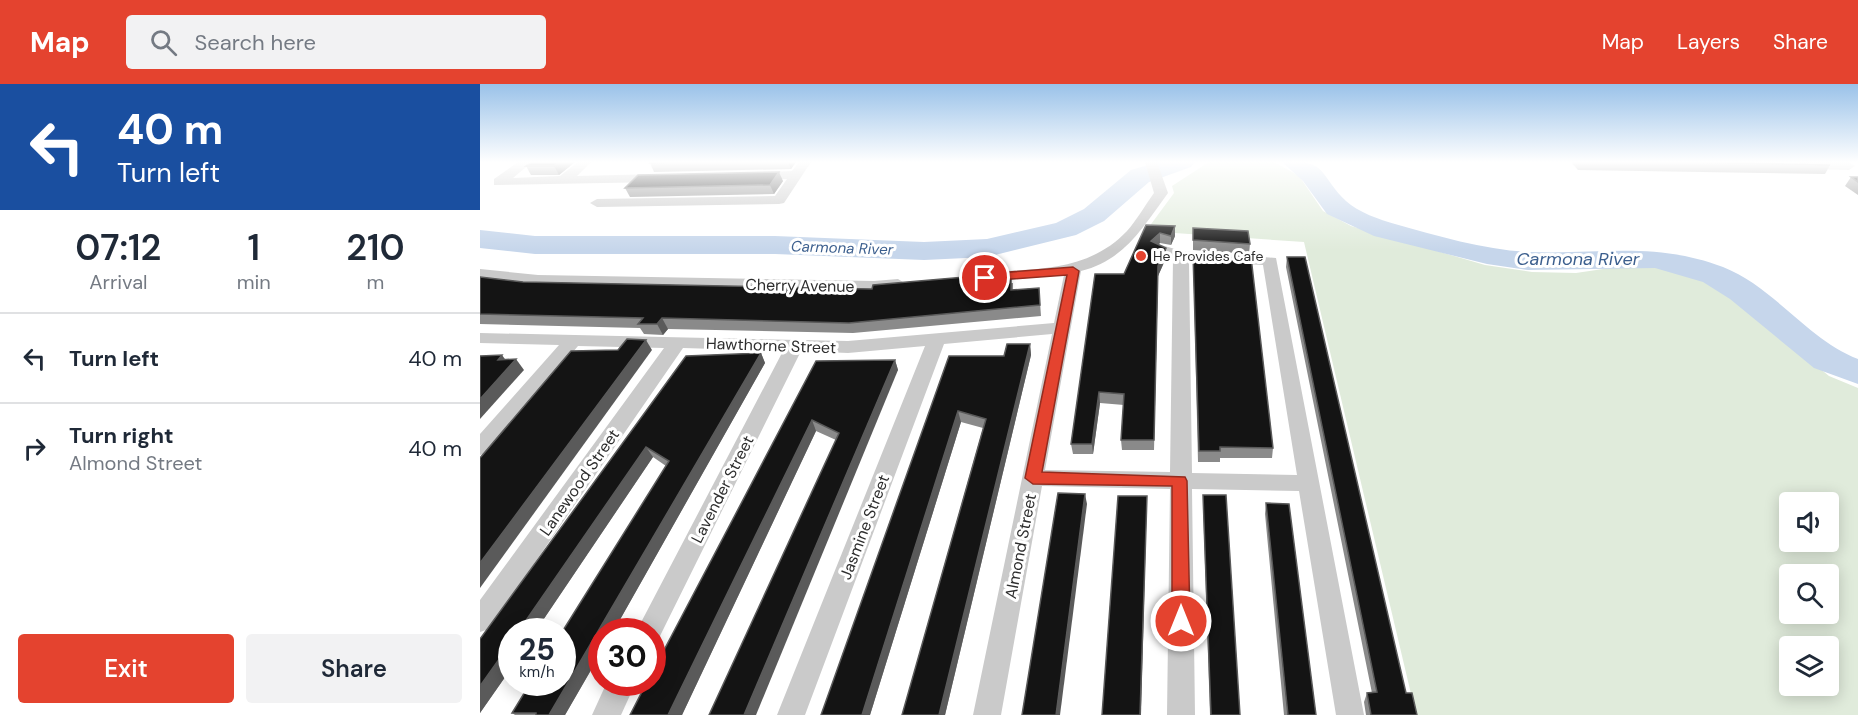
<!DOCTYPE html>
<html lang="en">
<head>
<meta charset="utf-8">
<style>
  :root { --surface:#fff; --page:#f2f2f3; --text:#1f2937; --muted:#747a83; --line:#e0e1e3; --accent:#e4432f }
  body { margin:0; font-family:"DM Sans",sans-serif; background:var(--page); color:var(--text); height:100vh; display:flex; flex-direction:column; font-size:22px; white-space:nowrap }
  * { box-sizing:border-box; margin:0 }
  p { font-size:20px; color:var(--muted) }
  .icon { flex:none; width:33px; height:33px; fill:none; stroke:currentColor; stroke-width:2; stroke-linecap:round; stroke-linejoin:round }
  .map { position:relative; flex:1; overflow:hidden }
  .details { display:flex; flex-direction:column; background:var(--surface); width:480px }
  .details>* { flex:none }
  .hud { background:#1a4fa0; color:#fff; overflow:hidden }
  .buttons { position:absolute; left:1299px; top:408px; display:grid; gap:12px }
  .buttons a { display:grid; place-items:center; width:60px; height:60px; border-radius:6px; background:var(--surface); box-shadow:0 3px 15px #0003; font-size:30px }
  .speed { position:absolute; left:18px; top:534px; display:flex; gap:12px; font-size:30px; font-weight:700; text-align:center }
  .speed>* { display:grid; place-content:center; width:78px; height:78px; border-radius:50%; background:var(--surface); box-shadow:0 3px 15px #0003; line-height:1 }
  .speed small { font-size:15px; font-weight:400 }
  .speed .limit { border:9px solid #d22; background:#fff; color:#111 }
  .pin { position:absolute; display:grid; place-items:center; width:51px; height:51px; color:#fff; margin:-26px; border:3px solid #fff; border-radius:50%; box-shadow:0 2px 6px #0007 }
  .me { position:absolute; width:66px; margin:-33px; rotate:0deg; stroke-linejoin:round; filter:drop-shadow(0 0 4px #0008) }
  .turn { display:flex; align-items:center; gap:21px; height:126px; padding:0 18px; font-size:27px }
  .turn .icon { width:78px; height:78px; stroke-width:2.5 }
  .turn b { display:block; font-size:42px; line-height:51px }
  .eta { display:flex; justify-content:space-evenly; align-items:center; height:102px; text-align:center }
  .eta b { font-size:36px; font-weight:600; line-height:42px }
  .primary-button { display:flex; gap:12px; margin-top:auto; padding:12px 18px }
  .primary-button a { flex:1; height:69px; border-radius:6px; background:var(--accent); color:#fff; font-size:24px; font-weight:600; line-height:69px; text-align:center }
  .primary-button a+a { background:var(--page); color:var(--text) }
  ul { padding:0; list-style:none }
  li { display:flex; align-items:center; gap:18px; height:90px; padding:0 18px; border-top:2px solid var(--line) }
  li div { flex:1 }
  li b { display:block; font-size:22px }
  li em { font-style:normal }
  header { display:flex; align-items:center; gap:36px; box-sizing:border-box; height:84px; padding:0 30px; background:var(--accent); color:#fff }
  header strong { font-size:28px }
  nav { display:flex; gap:33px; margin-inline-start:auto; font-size:21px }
  .search { width:420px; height:54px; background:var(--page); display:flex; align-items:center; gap:15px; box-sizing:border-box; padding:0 21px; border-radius:6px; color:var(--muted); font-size:22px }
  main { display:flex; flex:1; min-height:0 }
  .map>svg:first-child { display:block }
  .green { fill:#e0ebdb; fill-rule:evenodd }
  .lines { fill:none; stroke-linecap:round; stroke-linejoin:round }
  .river { fill:#c6d6eb; fill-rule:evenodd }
  .street { fill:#cacaca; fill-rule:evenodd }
  .wall { fill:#8a8a8a }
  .shaded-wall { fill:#5a5a5a }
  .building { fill:#141414; stroke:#5a5a5a; stroke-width:1.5 }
  .route { fill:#e4432f; stroke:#942c1f; stroke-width:1.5 }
  .poi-dot { fill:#e4432f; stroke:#fff; stroke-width:2 }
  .labels { text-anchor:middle; stroke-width:6; stroke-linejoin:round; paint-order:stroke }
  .far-poi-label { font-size:14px; fill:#2d2d2d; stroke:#fff; text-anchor:start }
  .far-water-label { font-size:15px; font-style:italic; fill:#3c5f8e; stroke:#fff }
  .street-label { font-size:16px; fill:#2d2d2d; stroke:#fff }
  .water-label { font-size:18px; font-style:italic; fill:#3c5f8e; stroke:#fff }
</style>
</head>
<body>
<header>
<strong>Map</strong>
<div class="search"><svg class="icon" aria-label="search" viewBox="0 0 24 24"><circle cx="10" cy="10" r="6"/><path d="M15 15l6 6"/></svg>Search here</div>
<nav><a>Map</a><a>Layers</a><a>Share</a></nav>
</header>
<main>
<section class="details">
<div class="hud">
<div class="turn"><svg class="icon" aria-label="left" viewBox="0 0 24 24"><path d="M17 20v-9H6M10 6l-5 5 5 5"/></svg><div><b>40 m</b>Turn left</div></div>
</div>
<div class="eta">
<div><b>07:12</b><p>Arrival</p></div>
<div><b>1</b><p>min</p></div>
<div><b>210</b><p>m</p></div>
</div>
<ul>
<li><svg class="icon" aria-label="left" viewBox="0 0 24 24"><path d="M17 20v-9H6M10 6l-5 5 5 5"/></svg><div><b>Turn left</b></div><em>40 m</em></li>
<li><svg class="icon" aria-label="right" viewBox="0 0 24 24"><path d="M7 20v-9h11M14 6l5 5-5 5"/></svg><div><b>Turn right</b><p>Almond Street</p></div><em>40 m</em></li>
</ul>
<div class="primary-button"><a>Exit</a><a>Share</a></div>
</section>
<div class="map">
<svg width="1378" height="631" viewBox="0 0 1378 631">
  <rect width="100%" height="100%" fill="#fff"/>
  <path class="green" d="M729,78H794L819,92L843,127L871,142L1005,181L1052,188L1096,189L1150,181L1202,186L1225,194L1247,208L1349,292L1378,304V631H936L824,158L666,147L694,109L692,102ZM1310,418H1348V458H1310ZM1310,490H1348V530H1310ZM1310,562H1348V602H1310Z"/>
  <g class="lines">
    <g class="river">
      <path d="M678,78H715L711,83L669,98L624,137L596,151L507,173L444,176L295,170H55L0,164V146L55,152H295L444,158L507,155L576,139L604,125L651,86Z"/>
      <path d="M802,78C847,74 839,91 866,117C878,128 900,136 915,140C958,152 1005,166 1049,168C1119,171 1174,157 1243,183C1294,203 1327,255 1378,275V300L1334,284L1250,215L1223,198L1175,184L1048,186L1007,180L894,152L847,130L823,97Z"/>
    </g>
    <g class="street">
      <path d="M38,78H52L33,94L80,92L98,78H111L97,92L178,90L185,94L178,98L14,101V95Z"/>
      <path d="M319,78H331L304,119L299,120L117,123L110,119L117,115L295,112L307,95L273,96L268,95V89L312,87Z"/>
      <path d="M665,78H677L688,109C663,143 645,176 601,187L565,386L690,388L693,175L673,166L676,163L681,161L702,167L796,174L884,631H856L819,407L712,405L715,631H687L690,405L562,402L521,631H493L572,250L464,260L325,631H297L445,262L368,269L321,267L178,556L172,558V548H156L303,267L203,264L9,545L0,548V516L184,264L98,262L7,369L0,371V350L79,261L0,259V249L368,257L574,239L584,191L507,198L499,193L507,188C558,185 609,187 647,147C657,136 665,121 674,109ZM709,177L783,181L817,391L712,389Z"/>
      <path d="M1319,78H1369L1375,82L1369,86L1324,85L1319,84Z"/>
      <path d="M0,185L58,191L394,197L418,195L426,200L418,205L394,207L58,201L0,195Z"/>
      <path d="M127,598H156L141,631H112Z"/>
    </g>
  </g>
  <g class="wall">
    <path d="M95,78L79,91H51L46,82Z"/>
    <path d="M171,78H316L311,85L174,88L170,79Z"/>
    <path d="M1091,78H1221L1350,81L1345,90L1098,86Z"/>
    <path d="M1371,93H1378V111L1365,102Z"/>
    <path d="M303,97L294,110L150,113L145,104Z"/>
    <path d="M666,141L695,142V152L691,161L680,159L678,161L686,174L678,192L674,366H642L641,356L644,321L620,319L613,370H593L591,360L644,190Z"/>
    <path d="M713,144L770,160L769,170L713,166Z"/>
    <path d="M713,170L793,364L792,374H740V378H718Z"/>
    <path d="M807,173L926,609L937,631H886L884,618L887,609H892L806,183Z"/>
    <path d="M0,193L43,198L392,205L533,199V206L559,204L561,232L373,249L188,245L183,251L164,250L160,244L0,240Z"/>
    <path d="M550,260L551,271L465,631H422L503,344L481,338L390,631H341L469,272H524Z"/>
    <path d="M281,269L285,279L133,548H122V567L85,631H35L32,629L51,598H82V548L186,382L173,373L55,548H32V583L0,629V555L206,272Z"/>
    <path d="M415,276L418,286L356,356L336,347L202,631H150L336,277Z"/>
    <path d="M723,411L760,631H730L723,422Z"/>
    <path d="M786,419L836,631H804L785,430Z"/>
  </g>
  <g class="shaded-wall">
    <path d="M79,78H95L79,91L74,82Z"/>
    <path d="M308,78H316L311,85Z"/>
    <path d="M299,88L303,97L294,110L290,101Z"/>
    <path d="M695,142V152L691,161V152Z"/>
    <path d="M680,149V159L671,166V157Z"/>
    <path d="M686,164V174L678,192L674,366L678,182Z"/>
    <path d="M182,234L188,245L183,251L177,240Z"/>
    <path d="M166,256L172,266L0,504V479Z"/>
    <path d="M550,260L551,271L465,631H459Z"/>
    <path d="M281,269L285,279L133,548H122V567L85,631H69Z"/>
    <path d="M22,271L30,282L18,276Z"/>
    <path d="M36,275L44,286L0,335V315Z"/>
    <path d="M415,276L418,286L276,631H264Z"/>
    <path d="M619,308L620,319L613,370L612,360Z"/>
    <path d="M478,327L481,338L390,631H382Z"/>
    <path d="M332,336L336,347L202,631H188Z"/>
    <path d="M166,363L173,373L55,548H38Z"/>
    <path d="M605,410L607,420L580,631H576Z"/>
    <path d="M667,412L661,631H660Z"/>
    <path d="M32,557V583L0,629V602Z"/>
  </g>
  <g class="building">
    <path d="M52,78H79L74,82H46Z"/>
    <path d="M171,78H230L170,79Z"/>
    <path d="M1138,78H1221L1350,81L1260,79Z"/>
    <path d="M299,88L290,101L145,104L158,91Z"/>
    <path d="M1371,93H1378V98Z"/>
    <path d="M666,141L695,142L691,152L680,149L671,157L686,164L678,182L674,356H641L644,310L619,308L612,360H591L615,190H644Z"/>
    <path d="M713,144L768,147L770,160L713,156Z"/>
    <path d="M713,170L771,173L793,364L740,363V367H719Z"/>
    <path d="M807,173H825L926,609H932L937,631H891L887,609L897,608Z"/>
    <path d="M531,189V206L559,204L560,221L369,239L182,234L177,240H158L163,234L0,230V193L43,198L392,205L393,201Z"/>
    <path d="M147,255L166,256L0,479V374L91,267L138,266Z"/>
    <path d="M527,260H550L459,631H422L506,335L478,327L382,631H341L469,272H524Z"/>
    <path d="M281,269L69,631H56V629H32L51,598H82V548L189,377L166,363L38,548H32V557L0,602V555L206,272Z"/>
    <path d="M22,271L18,276L36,275L0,315V272Z"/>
    <path d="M415,276L264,631H229L359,349L332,336L188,631H150L167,598H172V589L336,277Z"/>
    <path d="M578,409L605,410L576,631H542Z"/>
    <path d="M723,411H746L760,631H731Z"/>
    <path d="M638,412H667L660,631H622Z"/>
    <path d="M786,419L809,420L836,631H808Z"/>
  </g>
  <linearGradient id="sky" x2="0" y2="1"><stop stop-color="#9ac2e9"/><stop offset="0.47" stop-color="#fff"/><stop offset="1" stop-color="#fff" stop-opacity="0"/></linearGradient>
  <rect width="1378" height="166" fill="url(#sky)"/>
  <path class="route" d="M593,183L599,187L562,388L705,393L707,397L710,537L707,543L701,545L694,543L692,537V402L553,400L545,394L587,191L505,197L499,194L505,190Z"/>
  <circle class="poi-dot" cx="661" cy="172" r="6"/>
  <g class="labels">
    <g class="far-poi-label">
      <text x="673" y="177">He Provides Cafe</text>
    </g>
    <g class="far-water-label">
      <text transform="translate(362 164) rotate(2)" y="5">Carmona River</text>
    </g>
    <g class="street-label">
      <text transform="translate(320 201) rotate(1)" y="6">Cherry Avenue</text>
      <text transform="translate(291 261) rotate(2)" y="6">Hawthorne Street</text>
      <text transform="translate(99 398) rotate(-55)" y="6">Lanewood Street</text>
      <text transform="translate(242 405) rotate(-63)" y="6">Lavender Street</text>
      <text transform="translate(384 443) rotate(-69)" y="6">Jasmine Street</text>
      <text transform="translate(540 462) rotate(-79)" y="6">Almond Street</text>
    </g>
    <g class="water-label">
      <text x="1098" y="181">Carmona River</text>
    </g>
  </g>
</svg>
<div class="buttons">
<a><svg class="icon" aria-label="sound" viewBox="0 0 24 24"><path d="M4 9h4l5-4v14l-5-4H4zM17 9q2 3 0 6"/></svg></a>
<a><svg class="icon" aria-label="search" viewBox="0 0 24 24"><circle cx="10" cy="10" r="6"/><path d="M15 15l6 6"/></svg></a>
<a><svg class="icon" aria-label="layers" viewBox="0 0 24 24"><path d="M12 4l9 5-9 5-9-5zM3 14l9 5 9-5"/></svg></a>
</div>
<div class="speed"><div>25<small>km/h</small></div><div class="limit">30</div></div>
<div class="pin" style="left:505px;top:194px;background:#d93025"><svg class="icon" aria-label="arrive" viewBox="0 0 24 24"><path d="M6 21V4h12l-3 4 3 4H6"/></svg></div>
<svg class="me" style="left:701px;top:537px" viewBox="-20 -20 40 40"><circle r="17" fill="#e4432f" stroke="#fff" stroke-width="3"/><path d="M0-11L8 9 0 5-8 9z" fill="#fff"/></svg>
</div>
</main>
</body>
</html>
